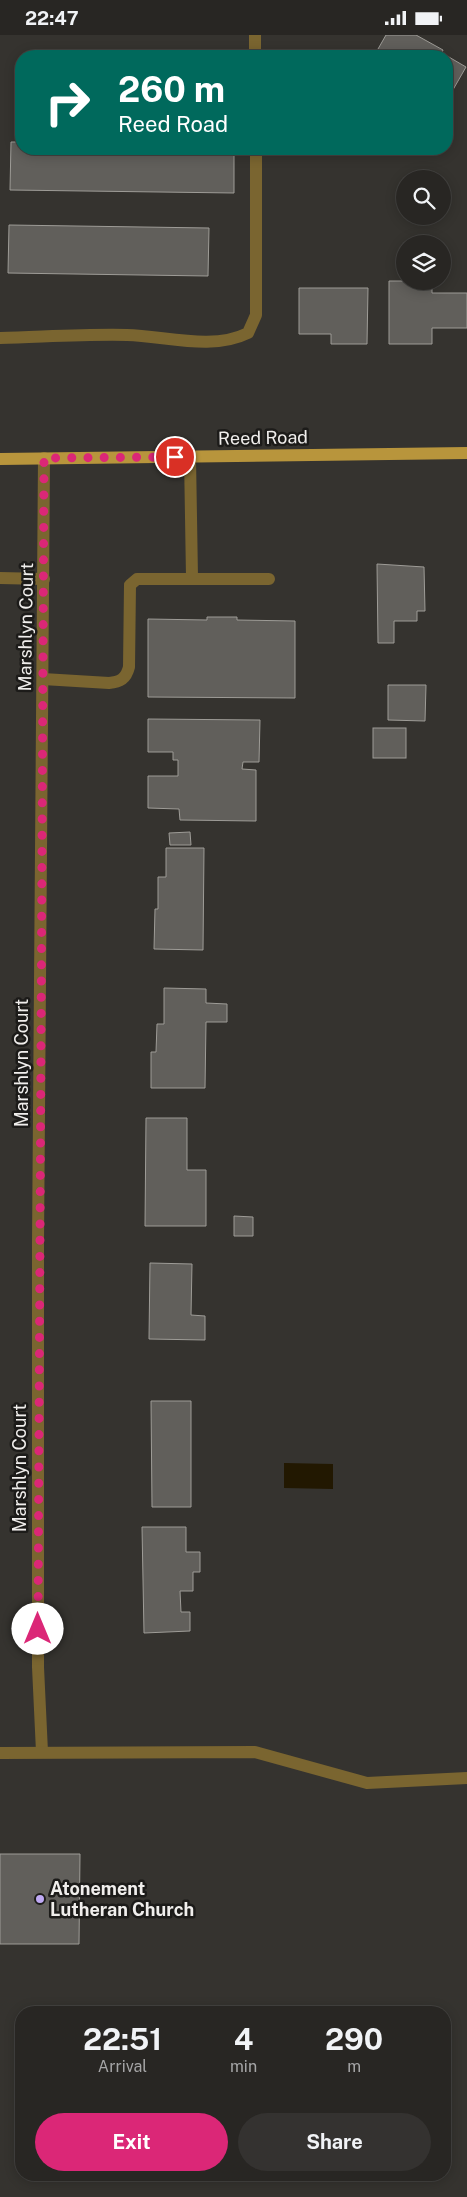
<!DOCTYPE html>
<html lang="en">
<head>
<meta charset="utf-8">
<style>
  :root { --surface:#282623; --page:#343230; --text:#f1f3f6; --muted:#a5a5a6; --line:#444341; --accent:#db2777 }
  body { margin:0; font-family:"Public Sans",sans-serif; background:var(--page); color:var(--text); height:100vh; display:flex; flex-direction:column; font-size:19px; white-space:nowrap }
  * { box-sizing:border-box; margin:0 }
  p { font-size:16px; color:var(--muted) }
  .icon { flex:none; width:28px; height:28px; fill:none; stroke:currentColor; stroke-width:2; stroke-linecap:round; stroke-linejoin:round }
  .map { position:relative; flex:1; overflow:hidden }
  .side { position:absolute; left:15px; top:1971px; width:436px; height:175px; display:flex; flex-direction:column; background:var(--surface); border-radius:20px; box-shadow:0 2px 12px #0003,0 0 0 1px var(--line) }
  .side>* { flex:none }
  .hud { position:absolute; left:15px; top:15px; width:438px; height:105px; border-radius:20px; box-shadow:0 2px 12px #0003,0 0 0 1px var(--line); background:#00695c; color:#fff; overflow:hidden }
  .tools { position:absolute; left:396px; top:135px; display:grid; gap:10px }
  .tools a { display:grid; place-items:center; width:55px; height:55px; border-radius:50%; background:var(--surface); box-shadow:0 2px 12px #0003,0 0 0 1px var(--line); font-size:25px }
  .pin { position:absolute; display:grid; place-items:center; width:42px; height:42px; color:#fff; margin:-21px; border:2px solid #fff; border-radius:50%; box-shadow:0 1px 5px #0007 }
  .me { position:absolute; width:55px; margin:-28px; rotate:0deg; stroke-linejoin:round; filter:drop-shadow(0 0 4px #0008) }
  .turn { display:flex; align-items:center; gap:18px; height:105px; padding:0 20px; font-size:22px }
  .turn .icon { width:65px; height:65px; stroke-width:2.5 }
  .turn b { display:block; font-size:35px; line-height:42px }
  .eta { display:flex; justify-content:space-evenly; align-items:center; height:85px; text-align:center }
  .eta b { font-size:30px; font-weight:700; line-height:35px }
  .action { display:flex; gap:10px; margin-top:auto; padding:10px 20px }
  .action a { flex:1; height:58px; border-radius:30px; background:var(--accent); color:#fff; font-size:20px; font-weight:700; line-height:58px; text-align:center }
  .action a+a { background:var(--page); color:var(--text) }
  .status { display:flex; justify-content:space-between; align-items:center; height:35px; padding:0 25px; background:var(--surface); direction:ltr }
  .status svg { height:14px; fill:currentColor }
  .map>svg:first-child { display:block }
  .water { fill:#221801 }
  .building { fill:#615f5b; stroke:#9e9c97 }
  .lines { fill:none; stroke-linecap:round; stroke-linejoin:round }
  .minor { stroke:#7a6530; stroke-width:12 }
  .major { stroke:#b8953c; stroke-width:12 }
  .route { stroke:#db2777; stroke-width:9; stroke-dasharray:0 16.2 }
  .poi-dot { fill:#bfa9f4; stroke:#1c1b19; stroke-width:2 }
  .labels { text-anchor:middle; stroke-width:5; stroke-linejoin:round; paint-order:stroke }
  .street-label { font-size:18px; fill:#f0eeec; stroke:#1c1b19 }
  .poi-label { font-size:18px; font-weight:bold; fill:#f0eeec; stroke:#1c1b19; text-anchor:start }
</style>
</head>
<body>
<div class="status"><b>22:47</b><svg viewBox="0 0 49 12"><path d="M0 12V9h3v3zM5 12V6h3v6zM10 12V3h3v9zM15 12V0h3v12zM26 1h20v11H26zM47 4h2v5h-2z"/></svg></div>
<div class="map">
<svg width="467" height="2162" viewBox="0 0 467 2162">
  <rect width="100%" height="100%" fill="#35332f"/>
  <path class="water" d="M284,1428L333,1429V1454L284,1453Z"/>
  <g class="building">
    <path d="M386,0H416L443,15L442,18L466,32L446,67V21H374Z"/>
    <path d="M11,107H21V114H234V158L10,155Z"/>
    <path d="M9,190L209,193L208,241L8,238Z"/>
    <path d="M389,246H432V258H467V293H432V309H389Z"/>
    <path d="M299,253H368L367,309H331V299H299Z"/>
    <path d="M377,529L424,532L425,576H417V586H394V608H378Z"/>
    <path d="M207,582H237V585L295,586V663L148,662V584L207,585Z"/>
    <path d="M388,650H426L425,686L388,685Z"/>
    <path d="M148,684L260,685L259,727H243L242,734L256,735V786L180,785L179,774L148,773V741H178V725H173V717H148Z"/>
    <rect x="373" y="693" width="33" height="30"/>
    <path d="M190,797L191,810H170L169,798Z"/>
    <path d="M166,813H204L203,915L154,914L155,874H158V842H166Z"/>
    <path d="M164,953L206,954V968L227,969V987H206L205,1053H151V1017H156L157,989H164Z"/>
    <path d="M146,1083H187V1135H206V1191H145Z"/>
    <path d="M234,1181L253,1182V1201H234Z"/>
    <path d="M150,1228L192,1229L191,1280L205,1281V1305L149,1304Z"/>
    <path d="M151,1366H191V1472H152Z"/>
    <path d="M142,1492H186V1517H200V1537H193V1556H180L181,1577H190V1596L144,1598Z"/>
    <path d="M0,1819H80L79,1909H0Z"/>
  </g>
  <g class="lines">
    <g class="minor">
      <path d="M255,0V21"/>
      <path d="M0,303C42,302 85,299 127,300C166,301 212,316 248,298L256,280V114"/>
      <path d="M190,422L192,542"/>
      <path d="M0,543L44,544"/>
      <path d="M43,644L109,648C120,647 126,644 129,632L130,550L137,544H269"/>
      <path d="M42,1717L38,1632V1209L44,423"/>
      <path d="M0,1718L255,1717L367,1748L467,1743"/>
    </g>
    <path class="major" d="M0,424L467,418"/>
  </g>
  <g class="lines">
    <path class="route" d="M38,1594L44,423L175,422"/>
  </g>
  <circle class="poi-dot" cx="40" cy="1864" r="5"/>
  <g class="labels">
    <g class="street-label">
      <text transform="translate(263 403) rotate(-1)" y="6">Reed Road</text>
      <text transform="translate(26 592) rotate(-89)" y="6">Marshlyn Court</text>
      <text transform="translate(22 1028) rotate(-90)" y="6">Marshlyn Court</text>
      <text transform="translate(20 1433) rotate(-90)" y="6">Marshlyn Court</text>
    </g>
    <g class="poi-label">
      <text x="50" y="1860">Atonement<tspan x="50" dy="21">Lutheran Church</tspan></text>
    </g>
  </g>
</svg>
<div class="tools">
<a><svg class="icon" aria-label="search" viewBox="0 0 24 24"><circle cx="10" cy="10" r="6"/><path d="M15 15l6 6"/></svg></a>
<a><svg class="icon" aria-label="layers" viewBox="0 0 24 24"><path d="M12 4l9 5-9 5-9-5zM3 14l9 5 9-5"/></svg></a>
</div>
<div class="pin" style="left:175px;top:422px;background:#d93025"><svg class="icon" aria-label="arrive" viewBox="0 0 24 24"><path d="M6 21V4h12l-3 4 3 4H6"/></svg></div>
<svg class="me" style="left:38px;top:1594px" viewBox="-20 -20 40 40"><circle r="19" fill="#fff"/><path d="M0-13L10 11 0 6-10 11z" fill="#db2777"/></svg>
<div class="hud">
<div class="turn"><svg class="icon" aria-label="right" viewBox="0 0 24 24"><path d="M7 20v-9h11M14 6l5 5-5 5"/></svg><div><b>260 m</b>Reed Road</div></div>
</div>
<section class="side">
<div class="eta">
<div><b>22:51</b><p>Arrival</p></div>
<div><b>4</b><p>min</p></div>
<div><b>290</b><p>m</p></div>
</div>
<div class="action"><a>Exit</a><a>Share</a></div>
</section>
</div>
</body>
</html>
